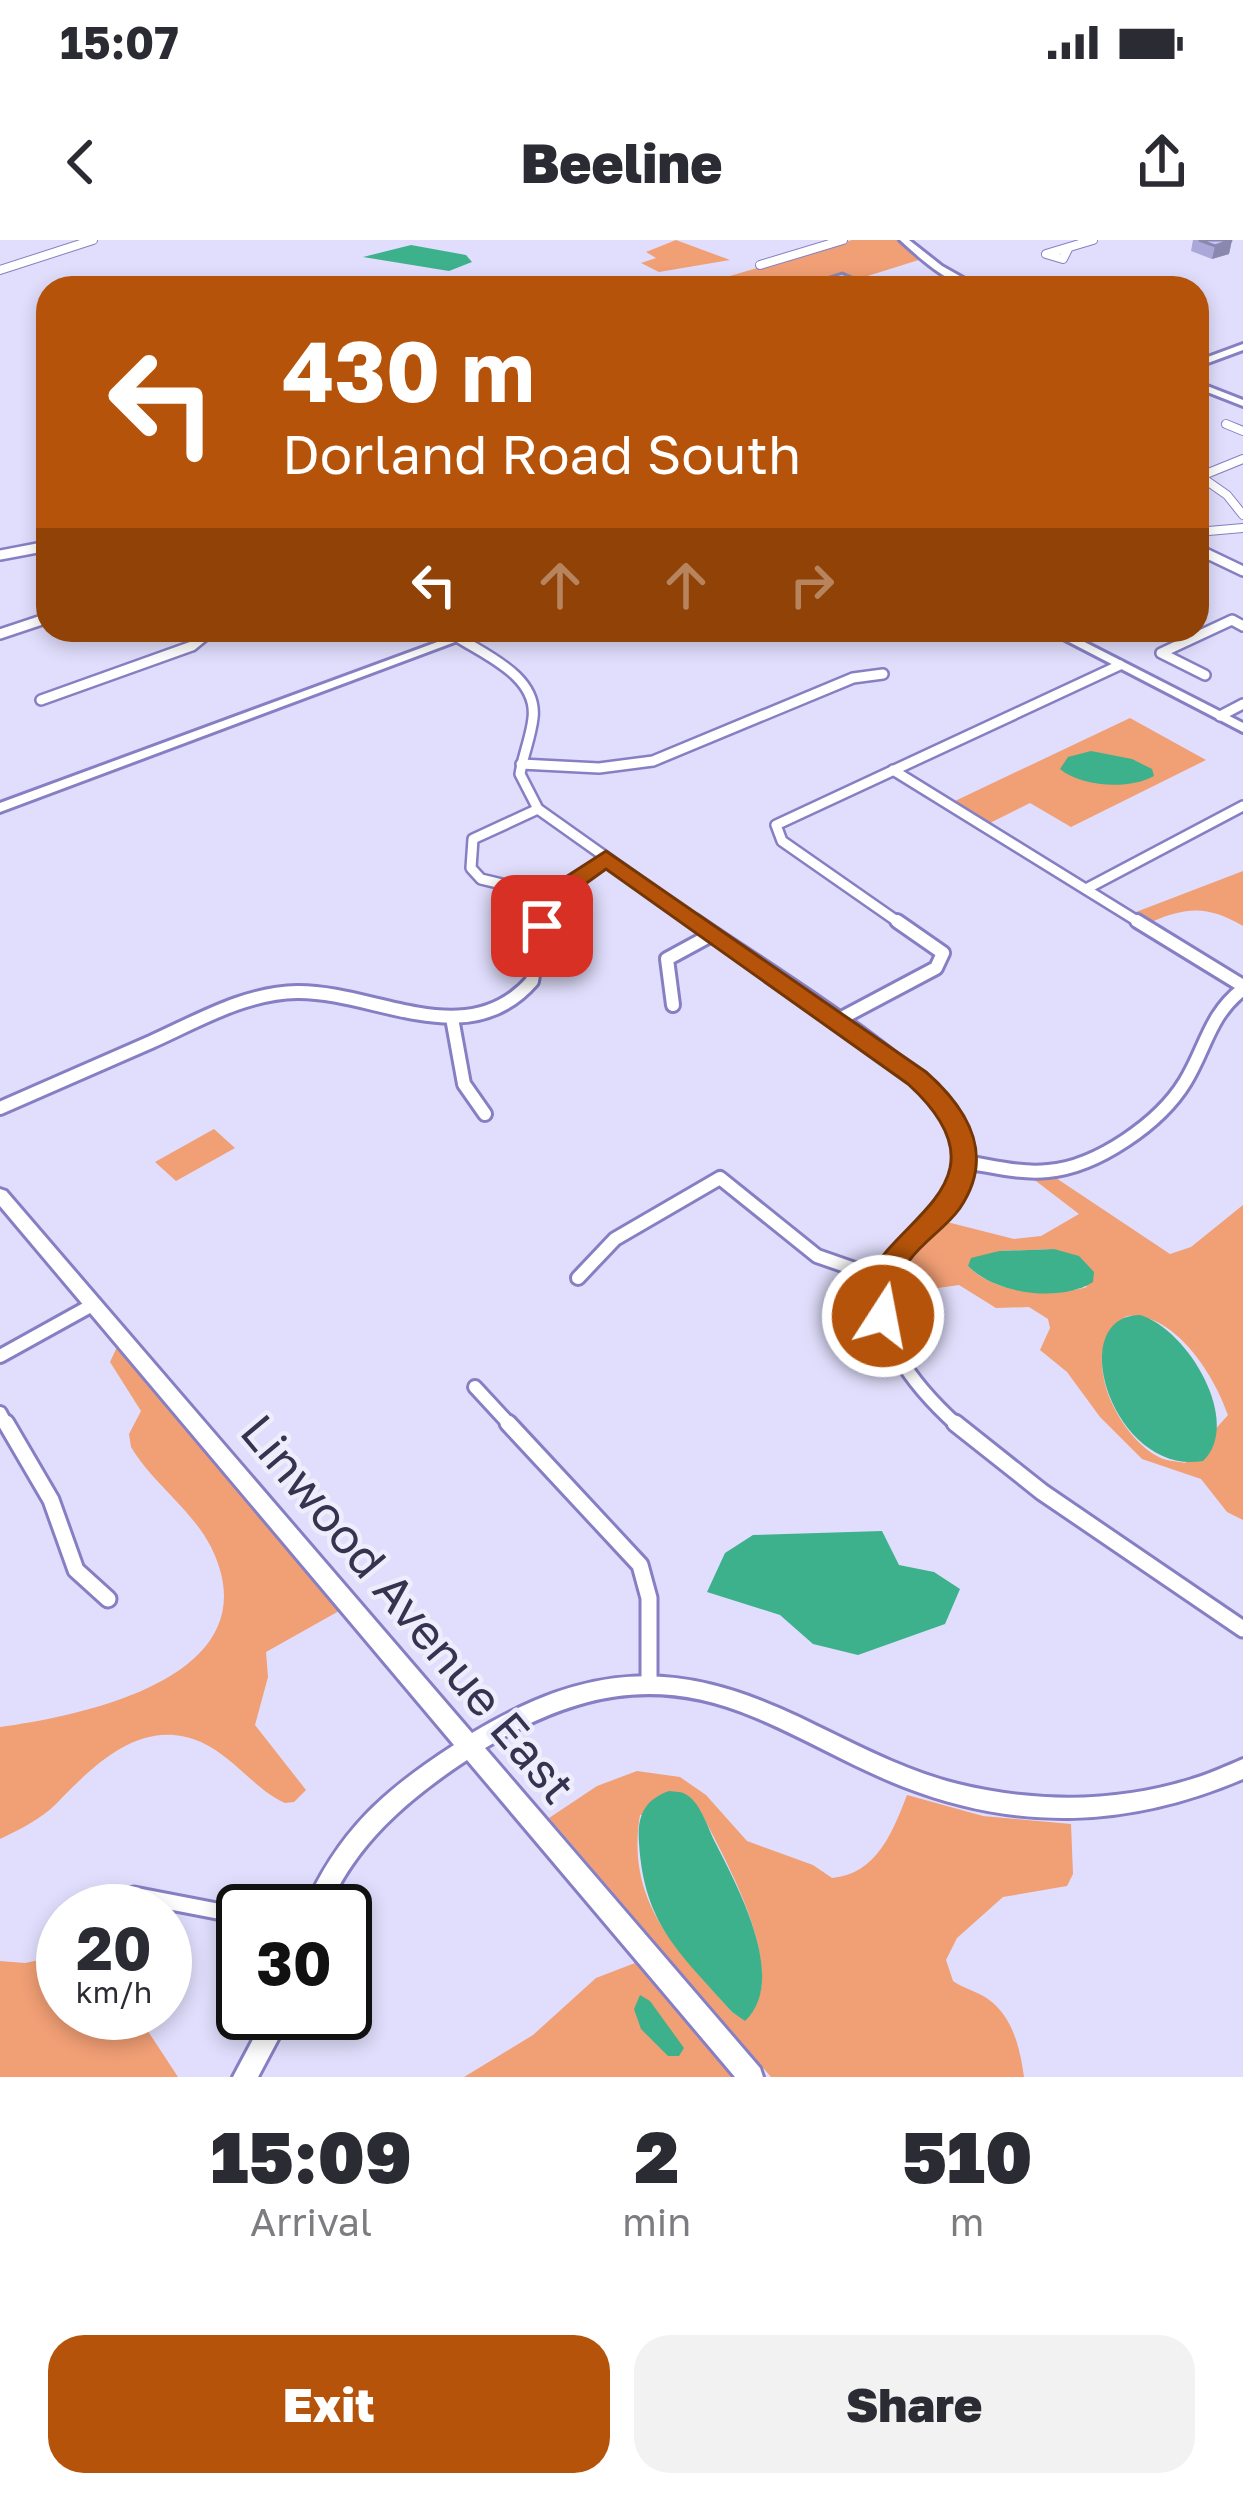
<!DOCTYPE html>
<html lang="en">
<head>
<meta charset="utf-8">
<style>
  :root { --surface:#fff; --page:#f2f2f3; --text:#2b2b33; --muted:#7c7c81; --accent:#b45309 }
  body { margin:0; font-family:"Golos Text",sans-serif; background:var(--page); color:var(--text); height:100vh; display:flex; flex-direction:column; font-size:45px; white-space:nowrap }
  * { box-sizing:border-box; margin:0 }
  p { font-size:39px; color:var(--muted) }
  .icon { flex:none; width:66px; height:66px; fill:none; stroke:currentColor; stroke-width:2; stroke-linecap:round; stroke-linejoin:round }
  .map { position:relative; height:1837px; overflow:hidden }
  .panel { display:flex; flex-direction:column; background:var(--surface); flex:1 }
  .panel>* { flex:none }
  .banner { position:absolute; left:36px; top:36px; width:1173px; height:366px; border-radius:36px; box-shadow:0 6px 18px #0003; background:#b45309; color:#fff; overflow:hidden }
  .speed { position:absolute; left:36px; top:1644px; display:flex; gap:24px; font-size:60px; font-weight:700; text-align:center }
  .speed>* { display:grid; place-content:center; width:156px; height:156px; border-radius:50%; background:var(--surface); box-shadow:0 6px 18px #0003; line-height:1 }
  .speed small { font-size:30px; font-weight:400 }
  .speed .limit { border:6px solid #111; border-radius:18px; background:#fff; color:#111 }
  .pin { position:absolute; display:grid; place-items:center; width:102px; height:102px; color:#fff; margin:-51px; border-radius:24px; box-shadow:0 6px 18px #0006 }
  .me { position:absolute; width:132px; margin:-66px; rotate:11deg; stroke-linejoin:round; filter:drop-shadow(0 0 9px #0008) }
  .turn { display:flex; align-items:center; gap:42px; height:252px; padding:0 48px; font-size:54px }
  .turn .icon { width:156px; height:156px; stroke-width:2.5 }
  .turn b { display:block; font-size:84px; line-height:102px }
  .lanes { display:flex; align-items:center; height:114px; padding:0 48px; background:#0003; justify-content:center; gap:60px; direction:ltr }
  .lanes .off { opacity:.35 }
  .eta { display:flex; justify-content:space-evenly; align-items:center; height:204px; text-align:center }
  .eta b { font-size:72px; font-weight:800; line-height:84px }
  .cta { display:flex; gap:24px; margin-top:auto; padding:24px 48px }
  .cta a { flex:1; height:138px; border-radius:36px; background:var(--accent); color:#fff; font-size:48px; font-weight:800; line-height:138px; text-align:center }
  .cta a+a { background:var(--page); color:var(--text) }
  .status { display:flex; justify-content:space-between; align-items:center; height:84px; padding:0 60px; background:var(--surface); direction:ltr }
  .status svg { height:33px; fill:currentColor }
  header { display:flex; justify-content:space-between; align-items:center; height:156px; padding:0 48px; background:var(--surface); font-size:54px; font-weight:800 }
  .map>svg:first-child { display:block }
  .green { fill:#f19f75; fill-rule:evenodd }
  .water { fill:#3db18c }
  .lines { fill:none; stroke-linecap:round; stroke-linejoin:round }
  .street-far3-casing { stroke:#867fc3; stroke-width:10 }
  .street-far2-casing { stroke:#867fc3; stroke-width:14 }
  .street-far1-casing { stroke:#867fc3; stroke-width:18 }
  .street-casing { stroke:#867fc3; stroke-width:21 }
  .secondary-casing { stroke:#867fc3; stroke-width:6 }
  .street-far3 { stroke:#fff; stroke-width:8 }
  .street-far2 { stroke:#fff; stroke-width:9 }
  .street-far1 { stroke:#fff; stroke-width:12 }
  .street { stroke:#fff; stroke-width:15 }
  .secondary { fill:#fff; fill-rule:evenodd }
  .wall { fill:#aba8d9 }
  .shaded-wall { fill:#8b88b0 }
  .building { fill:#c7c3fc; stroke:#8b88b0; stroke-width:3 }
  .route { fill:#b45309; stroke:#753606; stroke-width:3 }
  .labels { text-anchor:middle; stroke-width:9; stroke-linejoin:round; paint-order:stroke }
  .near-street-label { font-size:48px; fill:#363350; stroke:#eeedfc }
</style>
</head>
<body>
<div class="status"><b>15:07</b><svg viewBox="0 0 49 12"><path d="M0 12V9h3v3zM5 12V6h3v6zM10 12V3h3v9zM15 12V0h3v12zM26 1h20v11H26zM47 4h2v5h-2z"/></svg></div>
<header><svg class="icon" aria-label="back" viewBox="0 0 24 24"><path d="M15 5l-7 7 7 7"/></svg>Beeline<svg class="icon" aria-label="share" viewBox="0 0 24 24"><path d="M12 15V3M7 8l5-5 5 5M5 13v7h14v-7"/></svg></header>
<div class="map">
<svg width="1243" height="1837" viewBox="0 0 1243 1837">
  <rect width="100%" height="100%" fill="#e0defc"/>
  <g class="green">
    <path d="M676,0L730,20L659,32L641,23L656,18L646,12Z"/>
    <path d="M852,0H900L922,19L842,44L849,48H689Z"/>
    <path d="M1130,478L1206,520L1071,587L1030,563L990,583L955,561Z"/>
    <path d="M1243,631V686C1209,666 1188,666 1151,682L1136,672Z"/>
    <path d="M214,889L235,908L176,941L155,922Z"/>
    <path d="M1032,938H1056L1170,1014L1191,1007L1243,965V1280L1227,1272L1201,1239L1142,1219L1100,1177L1067,1132L1040,1110L1050,1088L1048,1079L1029,1067L996,1068L959,1045L896,1054L913,1012L947,982L1014,999L1041,996L1079,974ZM1054,1009L1087,1047C1050,1057 996,1055 968,1026L999,1011ZM1127,1076C1174,1071 1215,1136 1228,1175L1185,1223C1176,1221 1165,1221 1157,1216C1115,1193 1074,1106 1127,1076Z"/>
    <path d="M117,1107L339,1371L266,1412L268,1437L255,1485L306,1550L294,1562L285,1563C254,1549 234,1517 201,1502C141,1476 94,1525 56,1564C41,1579 19,1590 0,1599V1487C86,1475 275,1436 211,1307C191,1268 153,1244 131,1207L129,1194L141,1171L110,1122Z"/>
    <path d="M637,1531L680,1537L706,1555L747,1601L813,1625L832,1638C877,1634 893,1591 907,1555L983,1576L1071,1584L1073,1634L1067,1646L1003,1657L957,1698L946,1720L953,1741C964,1749 977,1751 988,1759C1013,1777 1020,1808 1024,1837H771L549,1578L597,1546ZM700,1570C723,1617 794,1735 745,1780L732,1772C679,1711 625,1664 640,1575Z"/>
    <path d="M63,1715V1773H136L178,1837H0V1721L25,1723Z"/>
    <path d="M635,1723L732,1837H464L533,1795L596,1738Z"/>
  </g>
  <g class="water">
    <path d="M411,5L466,15L472,22L449,31L363,17Z"/>
    <path d="M1091,511L1132,519L1152,529L1154,536C1130,550 1081,547 1060,529L1068,517Z"/>
    <path d="M1054,1009L1079,1016L1094,1032L1093,1042C1060,1063 995,1054 968,1026L971,1018L999,1011Z"/>
    <path d="M1140,1075C1188,1089 1243,1183 1203,1221C1114,1237 1062,1076 1140,1075Z"/>
    <path d="M882,1291L899,1325L934,1332L960,1349L945,1384L858,1415L813,1404L780,1375L707,1352L725,1313L753,1295Z"/>
    <path d="M669,1551C676,1552 681,1551 687,1555C702,1565 708,1589 716,1604C737,1646 789,1740 745,1781L732,1772C680,1713 644,1685 639,1603C637,1576 644,1560 669,1551Z"/>
    <path d="M640,1755L650,1761L684,1808L679,1816H668L641,1789L634,1769Z"/>
  </g>
  <g class="lines">
    <g class="street-far3-casing">
      <g id="street-far3">
        <path d="M1068,9L1063,19L1046,14L1093,0"/>
        <path d="M760,25L843,0"/>
        <path d="M0,30L93,0"/>
        <path d="M1226,184L1243,191"/>
        <path d="M1197,234L1227,255L1243,275"/>
        <path d="M1201,236L1243,219"/>
        <path d="M1197,292L1243,288"/>
      </g>
    </g>
    <g class="street-far2-casing">
      <g id="street-far2">
        <path d="M1197,309L1243,331"/>
        <path d="M0,315L48,306"/>
        <path d="M1167,390L1188,400"/>
        <path d="M0,394L48,378"/>
        <path d="M459,398C487,416 538,437 533,478C531,497 523,515 520,534L538,569L700,684"/>
        <path d="M1205,435L1161,413L1232,380L1243,386"/>
        <path d="M41,460L192,406L203,397L200,390"/>
        <path d="M1220,476L1243,464"/>
        <path d="M521,524L599,528L653,521L853,438L883,434"/>
        <path d="M893,530L1142,684"/>
        <path d="M538,569L473,599L471,628L481,639L552,656"/>
        <path d="M1086,649L1243,566"/>
        <path d="M541,684L559,649L606,618"/>
        <path d="M901,684L782,601L776,585L1120,425"/>
      </g>
    </g>
    <g class="street-far1-casing">
      <g id="street-far1">
        <path d="M695,681C752,721 929,829 956,882C993,956 916,977 889,1028C860,1085 919,1151 958,1186"/>
        <path d="M1137,681L1243,746"/>
        <path d="M673,765L667,719L713,694"/>
        <path d="M452,778L464,844L485,874"/>
        <path d="M836,781L936,728L943,713L897,681"/>
        <path d="M0,868C50,846 101,824 151,802C198,781 244,753 297,752C375,751 467,815 532,741L542,681"/>
        <path d="M965,922C992,926 1020,934 1048,931C1097,927 1160,883 1185,842C1206,808 1209,775 1243,749"/>
        <path d="M578,1038L615,999L720,938L817,1016L886,1040"/>
        <path d="M0,1116L94,1064"/>
        <path d="M475,1147L511,1186"/>
        <path d="M0,1173L7,1186"/>
      </g>
    </g>
    <g class="street-casing">
      <g id="street">
        <path d="M6,1183L51,1260L76,1330L108,1359"/>
        <path d="M508,1183L640,1325L649,1358V1444"/>
        <path d="M955,1183L1042,1252L1243,1389"/>
        <path d="M134,1655L243,1676"/>
      </g>
    </g>
    <g class="secondary-casing">
      <g id="secondary">
        <path d="M900,0H909L942,26L981,48C951,48 921,19 900,0Z"/>
        <path d="M1243,104V110L1197,127V121Z"/>
        <path d="M1197,142L1243,160V166L1197,148Z"/>
        <path d="M470,390H487L0,572V563Z"/>
        <path d="M1046,390H1061L1243,483V492Z"/>
        <path d="M0,949L6,951L472,1493C589,1423 675,1418 799,1477C851,1502 902,1530 958,1544C1035,1563 1116,1563 1192,1539C1210,1534 1226,1526 1243,1519V1539C1130,1587 1020,1592 904,1547C852,1527 805,1498 754,1477C655,1435 574,1454 485,1508L760,1828L763,1837H735L467,1520C408,1559 355,1604 327,1671H303C338,1591 383,1551 454,1505L0,966Z"/>
        <path d="M267,1773H292L258,1837H233Z"/>
      </g>
    </g>
    <use href="#street-far3" class="street-far3"/>
    <use href="#street-far2" class="street-far2"/>
    <use href="#street-far1" class="street-far1"/>
    <use href="#street" class="street"/>
    <use href="#secondary" class="secondary"/>
  </g>
  <g class="wall">
    <path d="M1193,0H1232L1229,14L1212,19L1191,11Z"/>
    <path d="M824,39L865,48H823Z"/>
  </g>
  <path class="shaded-wall" d="M1232,0L1229,14L1212,19L1215,6Z"/>
  <g class="building">
    <path d="M1199,0H1232L1215,6Z"/>
    <path d="M842,33L865,43L844,48L824,39Z"/>
  </g>
  <path class="route" d="M606,611L926,832C968,869 996,915 960,968C946,988 923,1001 909,1021C895,1040 904,1064 894,1083H873C826,992 1039,963 908,844L606,629L563,660L550,691H533L530,686L544,651Z"/>
  <g class="labels">
    <g class="near-street-label">
      <text transform="translate(408 1369) rotate(50)" y="17">Linwood Avenue East</text>
    </g>
  </g>
</svg>
<div class="speed"><div>20<small>km/h</small></div><div class="limit">30</div></div>
<div class="pin" style="left:542px;top:686px;background:#d93025"><svg class="icon" aria-label="arrive" viewBox="0 0 24 24"><path d="M6 21V4h12l-3 4 3 4H6"/></svg></div>
<svg class="me" style="left:883px;top:1076px" viewBox="-20 -20 40 40"><circle r="17" fill="#b45309" stroke="#fff" stroke-width="3"/><path d="M0-11L8 9 0 5-8 9z" fill="#fff"/></svg>
<div class="banner">
<div class="turn"><svg class="icon" aria-label="left" viewBox="0 0 24 24"><path d="M17 20v-9H6M10 6l-5 5 5 5"/></svg><div><b>430 m</b>Dorland Road South</div></div>
<div class="lanes"><svg class="icon" aria-label="left" viewBox="0 0 24 24"><path d="M17 20v-9H6M10 6l-5 5 5 5"/></svg><svg class="icon off" aria-label="ahead" viewBox="0 0 24 24"><path d="M12 20V5M6 11l6-6 6 6"/></svg><svg class="icon off" aria-label="ahead" viewBox="0 0 24 24"><path d="M12 20V5M6 11l6-6 6 6"/></svg><svg class="icon off" aria-label="right" viewBox="0 0 24 24"><path d="M7 20v-9h11M14 6l5 5-5 5"/></svg></div>
</div>
</div>
<section class="panel">
<div class="eta">
<div><b>15:09</b><p>Arrival</p></div>
<div><b>2</b><p>min</p></div>
<div><b>510</b><p>m</p></div>
</div>
<div class="cta"><a>Exit</a><a>Share</a></div>
</section>
</body>
</html>
